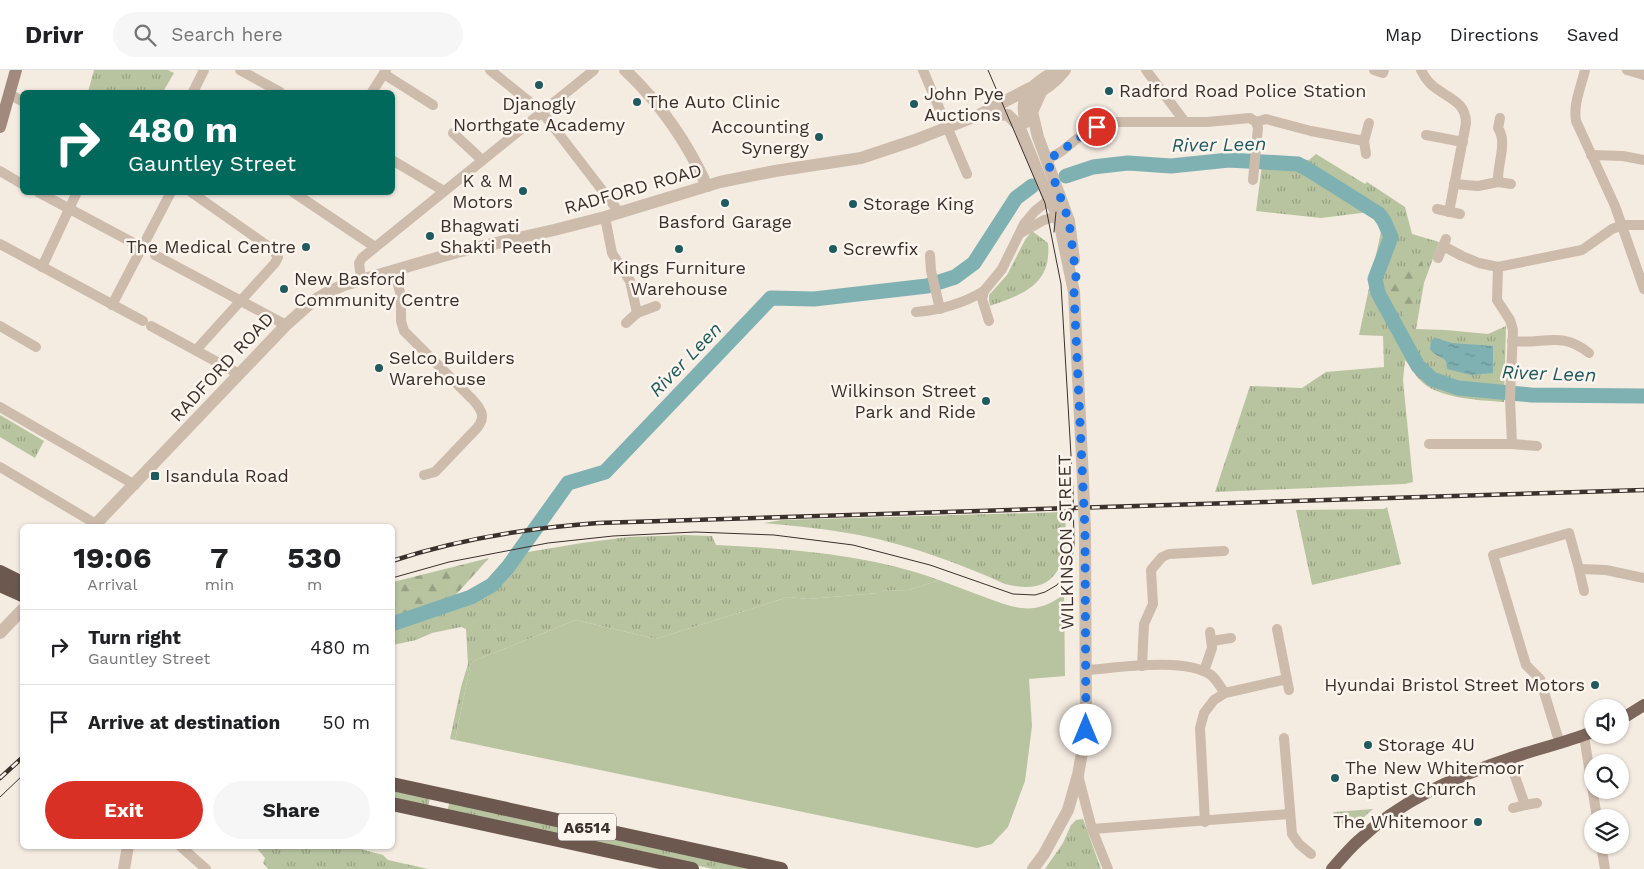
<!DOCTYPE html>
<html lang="en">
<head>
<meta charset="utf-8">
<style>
  :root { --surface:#fff; --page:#f6f6f6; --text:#202124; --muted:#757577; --line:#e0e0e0; --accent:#d93025 }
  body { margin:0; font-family:"Work Sans",sans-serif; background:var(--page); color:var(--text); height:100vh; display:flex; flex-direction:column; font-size:19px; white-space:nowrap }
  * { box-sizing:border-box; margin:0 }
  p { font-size:16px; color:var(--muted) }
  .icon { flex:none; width:28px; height:28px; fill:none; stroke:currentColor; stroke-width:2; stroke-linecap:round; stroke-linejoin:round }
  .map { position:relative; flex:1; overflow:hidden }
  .side { position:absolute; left:20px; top:454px; width:375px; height:325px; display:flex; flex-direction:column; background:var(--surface); border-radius:8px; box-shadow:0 1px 4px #0004 }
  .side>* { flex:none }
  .top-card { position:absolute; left:20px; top:20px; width:375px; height:105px; border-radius:8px; box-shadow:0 1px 4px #0004; background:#00695c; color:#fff; overflow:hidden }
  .buttons { position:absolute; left:1584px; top:629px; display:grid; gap:10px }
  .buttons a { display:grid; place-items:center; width:45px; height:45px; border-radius:50%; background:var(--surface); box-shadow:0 1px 4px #0004; font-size:25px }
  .pin { position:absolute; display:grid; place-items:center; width:42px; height:42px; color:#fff; margin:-21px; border:2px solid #fff; border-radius:50%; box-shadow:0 1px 5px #0007 }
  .me { position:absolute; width:55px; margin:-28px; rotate:0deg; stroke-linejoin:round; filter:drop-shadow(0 0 4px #0008) }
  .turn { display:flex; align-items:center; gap:18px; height:105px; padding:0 25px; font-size:22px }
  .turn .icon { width:65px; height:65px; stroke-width:2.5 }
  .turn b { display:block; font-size:35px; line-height:42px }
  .eta { display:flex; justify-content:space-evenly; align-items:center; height:85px; text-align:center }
  .eta b { font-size:30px; font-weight:700; line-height:35px }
  .button { display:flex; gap:10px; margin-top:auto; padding:10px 25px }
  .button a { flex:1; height:58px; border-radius:30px; background:var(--accent); color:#fff; font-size:20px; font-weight:700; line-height:58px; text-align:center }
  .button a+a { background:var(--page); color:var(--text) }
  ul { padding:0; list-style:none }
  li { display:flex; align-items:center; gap:15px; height:75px; padding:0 25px; border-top:1px solid var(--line) }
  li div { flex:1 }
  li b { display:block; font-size:19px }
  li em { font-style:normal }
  header { display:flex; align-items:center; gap:30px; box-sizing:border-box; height:70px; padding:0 25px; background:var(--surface); border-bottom:1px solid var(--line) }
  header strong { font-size:24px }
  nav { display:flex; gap:28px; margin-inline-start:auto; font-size:18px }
  .search { width:350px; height:45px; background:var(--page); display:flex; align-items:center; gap:12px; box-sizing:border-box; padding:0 18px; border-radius:28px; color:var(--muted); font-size:19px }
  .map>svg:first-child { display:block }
  .grass { fill:url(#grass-tufts) }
  .forest { fill:url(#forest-firs) }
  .garden { fill:#b8c4a0 }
  .water { fill:url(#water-ripples) }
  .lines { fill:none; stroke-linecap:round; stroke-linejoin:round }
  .river { stroke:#7fb0b2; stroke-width:15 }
  .minor { stroke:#cdbbac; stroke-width:10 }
  .tertiary { stroke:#cdbbac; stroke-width:12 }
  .secondary { stroke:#a18a7d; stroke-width:12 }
  .primary { stroke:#7d675c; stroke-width:12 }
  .trunk { stroke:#6c584f; stroke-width:14 }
  .tram { stroke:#3b302b; stroke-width:1 }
  .rail-casing { stroke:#3b302b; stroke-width:4.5 }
  .rail { stroke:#fbf5ee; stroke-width:2.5; stroke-dasharray:8; stroke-linecap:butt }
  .tertiary-bridge { stroke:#cdbbac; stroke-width:12 }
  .route { stroke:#1a73e8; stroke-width:9; stroke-dasharray:0 16.2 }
  .poi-dot { fill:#1f5a5e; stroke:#fbf5ee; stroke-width:2 }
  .labels { text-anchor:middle; stroke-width:5; stroke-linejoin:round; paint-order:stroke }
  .shield { fill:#fbf5ee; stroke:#756b66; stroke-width:1 }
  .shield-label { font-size:16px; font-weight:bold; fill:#3b302b }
  .poi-label { font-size:18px; fill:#3b302b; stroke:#fbf5ee; text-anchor:start }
  .street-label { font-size:18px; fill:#3b302b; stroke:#fbf5ee }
  .water-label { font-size:19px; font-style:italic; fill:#1f5a5e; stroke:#fbf5ee }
</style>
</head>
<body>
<header>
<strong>Drivr</strong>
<div class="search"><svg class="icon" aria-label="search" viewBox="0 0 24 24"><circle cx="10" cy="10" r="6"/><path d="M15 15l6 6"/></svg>Search here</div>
<nav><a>Map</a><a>Directions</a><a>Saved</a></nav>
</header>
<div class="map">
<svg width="1644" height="799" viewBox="0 0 1644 799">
  <defs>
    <pattern id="grass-tufts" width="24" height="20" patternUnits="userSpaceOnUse" patternTransform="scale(1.25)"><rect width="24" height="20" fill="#b8c4a0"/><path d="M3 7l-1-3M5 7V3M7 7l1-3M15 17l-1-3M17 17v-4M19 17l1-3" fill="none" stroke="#97a083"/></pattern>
    <pattern id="forest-firs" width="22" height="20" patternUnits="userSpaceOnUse" patternTransform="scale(1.25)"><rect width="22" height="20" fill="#b8c4a0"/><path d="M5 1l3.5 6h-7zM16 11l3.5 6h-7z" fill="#97a083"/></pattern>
    <pattern id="water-ripples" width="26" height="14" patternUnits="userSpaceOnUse" patternTransform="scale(1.25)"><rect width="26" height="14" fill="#7fb0b2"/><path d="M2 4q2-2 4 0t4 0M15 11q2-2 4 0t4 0" fill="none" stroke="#699091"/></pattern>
  </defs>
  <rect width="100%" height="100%" fill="#f4ebe1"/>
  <g class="grass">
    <path d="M94,0H168L174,3L163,22H88Z"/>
    <path d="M1316,84L1365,114L1367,112L1405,137L1412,164L1439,172L1424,213L1416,259L1446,260L1488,264L1506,256L1504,332C1479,330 1436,329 1419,309C1414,304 1410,296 1405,290L1403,310L1413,412L1405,414L1215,422L1250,316L1302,318L1326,302L1384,297L1383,266L1359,265L1382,157L1369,142L1321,148L1256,141L1263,87L1309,90Z"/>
    <path d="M1032,161L1048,173C1052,215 1023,224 990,236L989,230V225L1007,205L1025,170Z"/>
    <path d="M0,345L44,371L35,388L0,367Z"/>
    <path d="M1387,437L1401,494L1312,515L1296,440L1384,439Z"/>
    <path d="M1065,442C1068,487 1062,529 1005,514C959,493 909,475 859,465C827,459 796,456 764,453L782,450Z"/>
    <path d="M685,465L712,466L716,475C792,479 868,484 939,510L909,520L879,521V523L808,529L788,527L656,569L576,550L471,592L455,670L450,669L461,617L468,594L466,559L461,557L432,563L416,570L393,575L392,559C423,549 477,536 499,514C508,504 512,491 522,483L582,473L628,467Z"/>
    <path d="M393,719L430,727L428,737L393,729Z"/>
    <path d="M450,731L559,755L558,764L447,741Z"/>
    <path d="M1373,739L1349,760L1332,744L1334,742Z"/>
    <path d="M1083,749L1101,799H1045L1063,773L1071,755L1076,750Z"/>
    <path d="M580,760L747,796L748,799H713L579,770L576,764Z"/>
    <path d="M255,776H349L383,785L388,790L428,799H268L263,793L265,788Z"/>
  </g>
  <g class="forest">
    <path d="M1422,191L1425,205L1415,234L1413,253L1406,250L1399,236L1388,223C1396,209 1408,200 1422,191Z"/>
    <path d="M489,488L453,528L393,547V512Z"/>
  </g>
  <path class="garden" d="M939,510C955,516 971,522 987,528C1016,539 1036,546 1064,524L1065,606L1029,609L1032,656L1025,711L1008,757L992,774L977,778L455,670L471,592L576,550L656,569L788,527L808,529L878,523L879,521L909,520Z"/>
  <path class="water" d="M1436,268L1452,273L1493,276V303L1471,305L1447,299L1446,291C1441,286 1433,285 1430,279L1431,270Z"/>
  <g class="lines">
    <g class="river">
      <path d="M1066,106L1093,97L1128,93L1171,96L1229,90L1298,94L1309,100L1379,144L1384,151L1391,167L1375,209L1378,223L1418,296L1432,309L1458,318L1531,325L1644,326"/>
      <path d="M392,554L471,527L492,515L508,497L568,413L605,402L771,228L814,229L927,216L955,207L974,193L1016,128L1032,116"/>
    </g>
    <g class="minor">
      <path d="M240,0L280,22"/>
      <path d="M490,0L542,42L619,142"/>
      <path d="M923,0L967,104"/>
      <path d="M1146,0L1185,52"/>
      <path d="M1374,0L1383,3L1384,0"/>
      <path d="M1421,0C1424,6 1428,12 1433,16C1447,28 1466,31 1466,53L1449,142"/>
      <path d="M1585,0C1581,17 1573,34 1576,51L1615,136L1644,219"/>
      <path d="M1627,0L1644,5"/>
      <path d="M384,4L433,35"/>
      <path d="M193,22L204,0"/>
      <path d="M372,22L386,0"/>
      <path d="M9,24L22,31"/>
      <path d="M1256,52L1266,49L1311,61L1364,71"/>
      <path d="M453,63L482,90"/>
      <path d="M1426,65L1463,72"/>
      <path d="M1366,84L1364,71L1369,53"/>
      <path d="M1591,85L1623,86L1644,90"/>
      <path d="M392,90L444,121"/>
      <path d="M1047,90L1062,81L1084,63L1109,52H1207L1250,48L1256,52L1258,58L1253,110"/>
      <path d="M0,101L22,114"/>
      <path d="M1498,112C1497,93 1508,73 1498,58L1500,48"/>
      <path d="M1454,114L1478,116L1498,112L1511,114"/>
      <path d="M38,122L141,177"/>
      <path d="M191,122L272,179L278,187L275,193L196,280"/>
      <path d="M293,122L375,177"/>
      <path d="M1437,139L1460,144"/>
      <path d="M605,147L612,183L630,211L637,243"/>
      <path d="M1021,163L1044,150L1058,146L1062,142"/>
      <path d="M0,174L143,251"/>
      <path d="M1443,176L1462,186L1479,193L1498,197L1582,180L1612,159L1623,155H1644"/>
      <path d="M155,185L286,255"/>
      <path d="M930,185L931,201L940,239"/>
      <path d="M1438,188L1446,169"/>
      <path d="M42,197L77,122"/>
      <path d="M1498,197L1497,230L1510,250L1513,260L1510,329L1512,374"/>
      <path d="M394,200L401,226V251L404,261L473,330C482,340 486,347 477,358L435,402L424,405"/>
      <path d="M361,209L359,193L362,188L594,0"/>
      <path d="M112,235L171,122"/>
      <path d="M916,242C941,240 962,234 984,221"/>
      <path d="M989,251L982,229L984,221L1002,199L1024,154L1035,141L1045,133L1048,127"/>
      <path d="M626,253L637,243L656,236"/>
      <path d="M0,256L36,277"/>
      <path d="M151,256L239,304"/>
      <path d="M1512,271C1543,275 1561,260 1589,283"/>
      <path d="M0,337L135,415"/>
      <path d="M1429,374H1512L1537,376"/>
      <path d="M0,397L96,454"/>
      <path d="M1579,499L1584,521"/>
      <path d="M1277,559L1289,620"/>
      <path d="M1212,571L1231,568"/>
      <path d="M1142,596L1144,554L1153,534L1151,500L1162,487L1169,484L1224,481"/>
      <path d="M1086,600C1118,598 1184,587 1211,605C1216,609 1221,618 1225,623"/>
      <path d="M1204,601L1212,578L1210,562"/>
      <path d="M1584,666L1597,748"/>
      <path d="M1284,668L1292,764L1299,774L1311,784"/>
      <path d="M1560,674L1540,609L1526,595L1493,485L1569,463L1579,499L1606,500L1644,508"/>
      <path d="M1509,689L1525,735L1513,738"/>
      <path d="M1078,705L1092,759L1108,799"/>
      <path d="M1525,735L1537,733"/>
      <path d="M1205,752L1200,658L1204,643L1214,630L1225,623L1287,609"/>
      <path d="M1092,759L1289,744"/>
      <path d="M1601,775L1605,799"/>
      <path d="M180,776L206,799"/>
    </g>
    <g class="tertiary">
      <path d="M625,0C660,33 687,72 707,116"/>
      <path d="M1041,22L1032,42L1038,67L1069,151L1074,190"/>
      <path d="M1034,24C1046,20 1057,10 1065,0"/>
      <path d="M995,44L1008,45L1019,56L1048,127L1058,146L1074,222L1083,411"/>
      <path d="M1026,52C1017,23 1034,14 1057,0"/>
      <path d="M94,456L286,255L313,231L330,221L344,215L457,182L554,160L605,147L720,112L775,101L861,88L915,70L979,45L1030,18"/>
      <path d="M0,563L22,540"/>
      <path d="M124,799L128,776"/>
      <path d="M1033,799L1044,784L1068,740L1078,705L1086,660L1085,460"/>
    </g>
    <path class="secondary" d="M0,57L16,0"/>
    <g class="primary">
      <path d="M1620,650L1644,635"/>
      <path d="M1332,799C1340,790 1349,779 1358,771C1400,731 1454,707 1508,689C1536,679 1565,673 1592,662"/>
    </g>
    <g class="trunk">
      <path d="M0,502L22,513"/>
      <path d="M0,515L22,525"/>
      <path d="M392,714L781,799"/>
      <path d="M392,734L692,799"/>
    </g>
    <g class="tram">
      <path d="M1054,162L1056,142"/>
      <path d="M392,508L449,492L548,473L613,466L695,462L774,465L853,475L930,495L1013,524L1035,525L1045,522L1057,515L1070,498L1074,476L1073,420L1061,214L1045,133L988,0"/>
      <path d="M0,727L22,706"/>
    </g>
    <g class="rail-casing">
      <g id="rail">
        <path d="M392,491C459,469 528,458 598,453L1644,420"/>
        <path d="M0,708L22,688"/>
      </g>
    </g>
    <use href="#rail" class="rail"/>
    <path class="tertiary-bridge" d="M1083,411L1085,460"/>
  </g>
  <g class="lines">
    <path class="route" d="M1086,660L1085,460L1074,222L1076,206L1069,151L1047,90C1065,80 1079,66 1097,57"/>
  </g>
  <g class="poi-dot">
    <circle cx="539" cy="15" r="5"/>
    <circle cx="1109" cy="21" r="5"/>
    <circle cx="637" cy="32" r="5"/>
    <circle cx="914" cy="34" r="5"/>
    <circle cx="819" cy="67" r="5"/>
    <circle cx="523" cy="121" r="5"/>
    <circle cx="725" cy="133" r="5"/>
    <circle cx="853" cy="134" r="5"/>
    <circle cx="430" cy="166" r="5"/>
    <circle cx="306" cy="177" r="5"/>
    <circle cx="679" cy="179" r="5"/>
    <circle cx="833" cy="179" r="5"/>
    <circle cx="284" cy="219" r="5"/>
    <circle cx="379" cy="298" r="5"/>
    <circle cx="986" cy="331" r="5"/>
    <rect x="150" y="401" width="10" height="10" rx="2.5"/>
    <circle cx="1595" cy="615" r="5"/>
    <circle cx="1368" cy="675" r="5"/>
    <circle cx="1335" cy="708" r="5"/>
    <circle cx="1478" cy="752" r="5"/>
  </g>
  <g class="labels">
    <rect class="shield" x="558" y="743.5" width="58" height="27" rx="4"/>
    <g class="shield-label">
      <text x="587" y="763">A6514</text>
    </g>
    <g class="poi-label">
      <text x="1119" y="27">Radford Road Police Station</text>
      <text x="924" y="30">John Pye<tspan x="924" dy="21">Auctions</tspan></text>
      <text x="647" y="38">The Auto Clinic</text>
      <text x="539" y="40" text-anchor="middle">Djanogly<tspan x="539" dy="21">Northgate Academy</tspan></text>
      <text x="809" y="63" text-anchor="end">Accounting<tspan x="809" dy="21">Synergy</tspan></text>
      <text x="513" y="117" text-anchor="end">K &amp; M<tspan x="513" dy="21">Motors</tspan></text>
      <text x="863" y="140">Storage King</text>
      <text x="725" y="158" text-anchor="middle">Basford Garage</text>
      <text x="440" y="162">Bhagwati<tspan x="440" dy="21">Shakti Peeth</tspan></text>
      <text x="296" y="183" text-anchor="end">The Medical Centre</text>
      <text x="843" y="185">Screwfix</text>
      <text x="679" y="204" text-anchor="middle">Kings Furniture<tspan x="679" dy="21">Warehouse</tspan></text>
      <text x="294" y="215">New Basford<tspan x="294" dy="21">Community Centre</tspan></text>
      <text x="389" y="294">Selco Builders<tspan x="389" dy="21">Warehouse</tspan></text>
      <text x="976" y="327" text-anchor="end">Wilkinson Street<tspan x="976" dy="21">Park and Ride</tspan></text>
      <text x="165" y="412">Isandula Road</text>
      <text x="1585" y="621" text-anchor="end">Hyundai Bristol Street Motors</text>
      <text x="1378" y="681">Storage 4U</text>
      <text x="1345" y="704">The New Whitemoor<tspan x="1345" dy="21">Baptist Church</tspan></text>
      <text x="1468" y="758" text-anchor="end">The Whitemoor</text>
    </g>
    <g class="street-label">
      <text transform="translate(633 119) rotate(-16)" y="6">RADFORD ROAD</text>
      <text transform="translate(222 297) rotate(-47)" y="6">RADFORD ROAD</text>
      <text transform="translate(1066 472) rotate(-91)" y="6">WILKINSON STREET</text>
    </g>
    <g class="water-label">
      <text transform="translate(1219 74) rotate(-1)" y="7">River Leen</text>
      <text transform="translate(685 289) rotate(-46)" y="7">River Leen</text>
      <text transform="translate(1549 303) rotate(2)" y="7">River Leen</text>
    </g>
  </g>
</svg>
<div class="buttons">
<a><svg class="icon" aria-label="sound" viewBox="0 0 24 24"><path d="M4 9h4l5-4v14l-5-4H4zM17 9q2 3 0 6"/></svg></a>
<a><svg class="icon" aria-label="search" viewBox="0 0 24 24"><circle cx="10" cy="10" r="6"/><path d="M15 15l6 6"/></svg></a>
<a><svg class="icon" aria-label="layers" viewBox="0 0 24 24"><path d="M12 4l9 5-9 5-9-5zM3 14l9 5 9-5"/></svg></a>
</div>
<div class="pin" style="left:1097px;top:57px;background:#d93025"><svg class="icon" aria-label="arrive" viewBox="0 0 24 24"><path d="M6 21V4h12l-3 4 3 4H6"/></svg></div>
<svg class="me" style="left:1086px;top:660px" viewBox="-20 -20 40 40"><circle r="19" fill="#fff"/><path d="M0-13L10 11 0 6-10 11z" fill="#1a73e8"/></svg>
<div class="top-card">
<div class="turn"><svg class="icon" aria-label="right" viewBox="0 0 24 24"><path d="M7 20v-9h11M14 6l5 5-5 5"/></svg><div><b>480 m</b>Gauntley Street</div></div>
</div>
<section class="side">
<div class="eta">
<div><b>19:06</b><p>Arrival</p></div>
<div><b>7</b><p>min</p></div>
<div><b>530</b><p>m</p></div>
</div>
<ul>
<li><svg class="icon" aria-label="right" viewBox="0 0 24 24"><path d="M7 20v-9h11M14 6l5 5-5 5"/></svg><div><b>Turn right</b><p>Gauntley Street</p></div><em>480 m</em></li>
<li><svg class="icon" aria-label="arrive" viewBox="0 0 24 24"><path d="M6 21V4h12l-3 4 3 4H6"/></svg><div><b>Arrive at destination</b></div><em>50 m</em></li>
</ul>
<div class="button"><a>Exit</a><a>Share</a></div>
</section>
</div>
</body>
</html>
